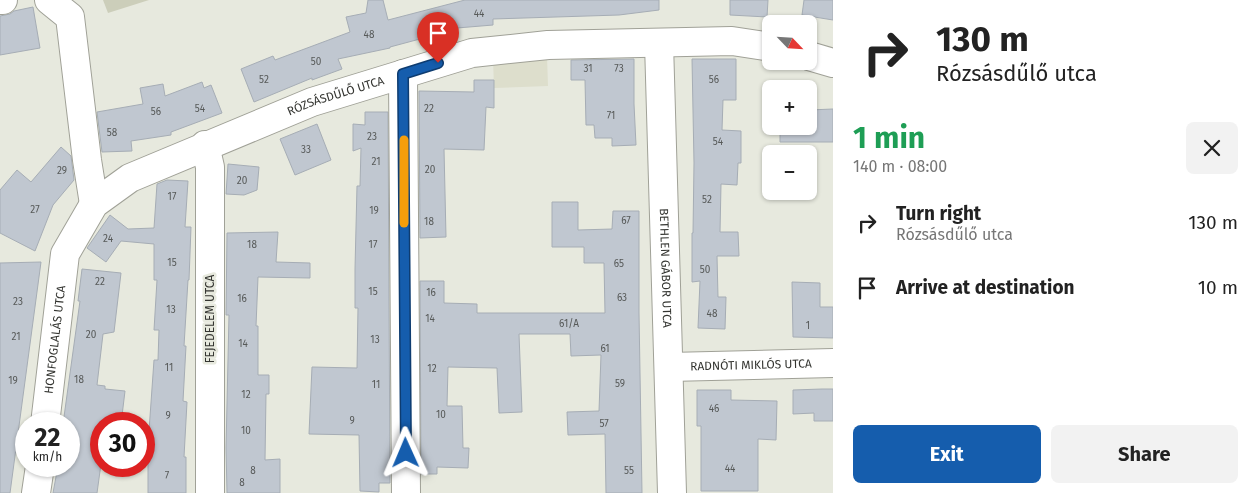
<!DOCTYPE html>
<html lang="en">
<head>
<meta charset="utf-8">
<style>
  :root { --surface:#fff; --page:#f2f2f2; --text:#222; --muted:#767676; --accent:#155dad }
  body { margin:0; font-family:"Fira Sans",sans-serif; background:var(--page); color:var(--text); height:100vh; display:flex; flex-direction:column; font-size:19px; white-space:nowrap }
  * { box-sizing:border-box; margin:0 }
  p { font-size:16px; color:var(--muted) }
  .icon { flex:none; width:28px; height:28px; fill:none; stroke:currentColor; stroke-width:2; stroke-linecap:round; stroke-linejoin:round }
  .map { position:relative; flex:1; overflow:hidden }
  .sheet { display:flex; flex-direction:column; background:var(--surface); width:425px }
  .sheet>* { flex:none }
  .guide { background:#fff; color:var(--text); overflow:hidden }
  .needle { width:32px; rotate:115deg }
  .buttons { position:absolute; left:762px; top:15px; display:grid; gap:10px }
  .buttons a { display:grid; place-items:center; width:55px; height:55px; border-radius:8px; background:var(--surface); box-shadow:0 1px 4px #0004; font-size:25px }
  .speed { position:absolute; left:15px; top:412px; display:flex; gap:10px; font-size:25px; font-weight:700; text-align:center }
  .speed>* { display:grid; place-content:center; width:65px; height:65px; border-radius:50%; background:var(--surface); box-shadow:0 1px 4px #0004; line-height:1 }
  .speed small { font-size:12px; font-weight:400 }
  .speed .limit { border:8px solid #d22; background:#fff; color:#111 }
  .pin { position:absolute; display:grid; place-items:center; width:42px; height:42px; color:#fff; margin:-51px -21px; border-radius:50% 50% 50% 0; rotate:-45deg; box-shadow:0 0 5px #0007 }
  .pin .icon { rotate:45deg }
  .me { position:absolute; width:55px; margin:-28px; rotate:359deg; stroke-linejoin:round; filter:drop-shadow(0 0 4px #0008) }
  .turn { display:flex; align-items:center; gap:18px; height:105px; padding:0 20px; font-size:22px }
  .turn .icon { width:65px; height:65px; stroke-width:2.5 }
  .turn b { display:block; font-size:35px; line-height:42px }
  .round { display:grid; place-items:center; flex:none; width:52px; height:52px; border-radius:8px; background:var(--page) }
  .overview { display:flex; align-items:center; justify-content:space-between; height:85px; padding:0 20px }
  h1 { font-size:30px; font-weight:700; line-height:38px; color:#1e9e55 }
  .action { display:flex; gap:10px; margin-top:auto; padding:10px 20px }
  .action a { flex:1; height:58px; border-radius:8px; background:var(--accent); color:#fff; font-size:20px; font-weight:700; line-height:58px; text-align:center }
  .action a+a { background:var(--page); color:var(--text) }
  ul { padding:0; list-style:none }
  li { display:flex; align-items:center; gap:15px; height:65px; padding:0 20px }
  li div { flex:1 }
  li b { display:block; font-size:19px }
  li em { font-style:normal }
  main { display:flex; flex:1; min-height:0 }
  .map>svg:first-child { display:block }
  .built { fill:#dddecc }
  .green { fill:#ccceba }
  .building { fill:#c0c7d0; stroke:#a6adb5 }
  .lines { fill:none; stroke-linecap:round; stroke-linejoin:round }
  .minor-casing { stroke:#a0a197; stroke-width:30 }
  .minor { stroke:#fff; stroke-width:28 }
  .route-casing { stroke:#0e3c70; stroke-width:12 }
  .route { stroke:#155dad; stroke-width:9 }
  .slow { stroke:#f59e0b; stroke-width:9 }
  .labels { text-anchor:middle; stroke-width:5; stroke-linejoin:round; paint-order:stroke }
  .number-label { font-size:10px; fill:#575a59 }
  .street-label { font-size:12px; fill:#343531; stroke:#e7e9de }
</style>
</head>
<body>
<main>
<div class="map">
<svg width="833" height="493" viewBox="0 0 833 493">
  <rect width="100%" height="100%" fill="#e7e9de"/>
  <path class="built" d="M547,56L548,86L494,88L493,58Z"/>
  <path class="green" d="M103,0H149L108,13Z"/>
  <g class="building">
    <path d="M368,0H383L388,20L465,0H659V10L619,15L493,19V25L445,29L446,32L390,47V48L338,59L342,69L312,80V78L254,102L241,69L273,56L275,60L350,32L346,17L366,13Z"/>
    <path d="M730,0H768L767,17L730,15Z"/>
    <path d="M804,0H833V20L802,15Z"/>
    <path d="M33,7L40,48L0,55V16L10,14L14,11Z"/>
    <path d="M634,59V104L636,145L612,146V138H595L594,125H586L585,80H571V60Z"/>
    <path d="M692,59H736V100H723L722,130L741,131V163H738L737,185L721,184L720,232H738L739,256H717L718,297H726L725,329L698,328L700,281L692,282V233H693L694,163Z"/>
    <path d="M474,80H494V108L486,107L484,150L444,149L446,237L420,238L419,91L474,92Z"/>
    <path d="M202,82L204,88L211,85L222,113L171,132V135L131,141L132,151L102,152L97,112L143,104L140,88L163,84L165,96Z"/>
    <path d="M833,109V142H780V126H809V110Z"/>
    <path d="M365,112H388L390,483H379V492L360,491L359,435L309,434L312,367L357,368L358,308H355V269L357,186H360L361,148L353,151V124L365,125Z"/>
    <path d="M317,124L331,160L295,175L280,139Z"/>
    <path d="M61,147L71,156L74,180L53,205L35,251L0,233V190L17,170L31,182Z"/>
    <path d="M228,164L259,167L257,190L244,195L226,194Z"/>
    <path d="M167,180L188,181L185,227H191L189,280H188L184,346H186L183,401L187,402L184,457H186V493H148V445L154,360H158L159,330H154L157,280H154V244L121,241L106,262L87,248L110,215L128,229L154,228L157,184Z"/>
    <path d="M552,202H578V230L612,229L613,211H639V313L642,493H606L605,434L568,435L567,412L599,411L601,355L571,356L570,334H519L522,412L499,413L497,368L448,367L447,406H462L463,448H469L468,468L437,467V474H421L420,281H444V303L477,304V313H605L604,263H584V247H552Z"/>
    <path d="M278,232L276,262L310,263V278L258,277L256,326H258V375H269V394H266L265,460L280,459V493H227L226,448L229,315H226L227,233Z"/>
    <path d="M41,262L10,493H0V263Z"/>
    <path d="M82,269L121,273L114,332L103,334L97,385L105,386V389L125,391L121,424L101,421V464L97,493H53L58,466H69V424H63L80,301H78Z"/>
    <path d="M792,282L820,283V307H833V338L793,337Z"/>
    <path d="M822,389H833V421H814V413L793,414V390Z"/>
    <path d="M697,390H731V400L777,401L776,440L758,439V491H701V426H697Z"/>
  </g>
  <g class="lines">
    <g class="minor-casing">
      <g id="minor">
        <path d="M0,0H3"/>
        <path d="M49,0L70,17L87,160L94,204"/>
        <path id="s1" d="M659,43L672,493"/>
        <path d="M809,56L833,63"/>
        <path d="M403,74L406,493"/>
        <path d="M205,145L210,167V493"/>
        <path id="s2" d="M669,367L833,363"/>
        <path id="s3" d="M45,424L65,254L94,204L130,178L312,102L472,53L548,45L732,41L771,47"/>
        <path d="M36,493L40,466"/>
      </g>
    </g>
    <use href="#minor" class="minor"/>
  </g>
  <g class="lines">
    <g class="route-casing">
      <path id="route" d="M406,453L403,74L438,63"/>
    </g>
    <use href="#route" class="route"/>
    <path class="slow" d="M404,140V223"/>
  </g>
  <g class="labels">
    <g class="number-label">
      <text x="479" y="17">44</text>
      <text x="369" y="38">48</text>
      <text x="316" y="65">50</text>
      <text x="588" y="72">31</text>
      <text x="619" y="72">73</text>
      <text x="264" y="83">52</text>
      <text x="714" y="83">56</text>
      <text x="200" y="112">54</text>
      <text x="429" y="112">22</text>
      <text x="156" y="115">56</text>
      <text x="611" y="119">71</text>
      <text x="112" y="136">58</text>
      <text x="372" y="140">23</text>
      <text x="718" y="145">54</text>
      <text x="306" y="153">33</text>
      <text x="376" y="165">21</text>
      <text x="430" y="173">20</text>
      <text x="62" y="174">29</text>
      <text x="242" y="184">20</text>
      <text x="172" y="200">17</text>
      <text x="707" y="203">52</text>
      <text x="35" y="213">27</text>
      <text x="374" y="214">19</text>
      <text x="626" y="224">67</text>
      <text x="429" y="225">18</text>
      <text x="108" y="242">24</text>
      <text x="252" y="248">18</text>
      <text x="373" y="248">17</text>
      <text x="172" y="266">15</text>
      <text x="619" y="267">65</text>
      <text x="705" y="273">50</text>
      <text x="100" y="285">22</text>
      <text x="373" y="295">15</text>
      <text x="431" y="296">16</text>
      <text x="622" y="301">63</text>
      <text x="242" y="302">16</text>
      <text x="18" y="305">23</text>
      <text x="171" y="313">13</text>
      <text x="712" y="317">48</text>
      <text x="430" y="322">14</text>
      <text x="569" y="327">61/A</text>
      <text x="808" y="329">1</text>
      <text x="91" y="338">20</text>
      <text x="16" y="340">21</text>
      <text x="375" y="343">13</text>
      <text x="243" y="347">14</text>
      <text x="605" y="352">61</text>
      <text x="169" y="371">11</text>
      <text x="432" y="372">12</text>
      <text x="79" y="383">18</text>
      <text x="13" y="384">19</text>
      <text x="620" y="387">59</text>
      <text x="376" y="388">11</text>
      <text x="246" y="398">12</text>
      <text x="714" y="412">46</text>
      <text x="441" y="418">10</text>
      <text x="168" y="419">9</text>
      <text x="352" y="424">9</text>
      <text x="604" y="427">57</text>
      <text x="246" y="434">10</text>
      <text x="730" y="472">44</text>
      <text x="253" y="474">8</text>
      <text x="629" y="474">55</text>
      <text x="167" y="479">7</text>
      <text x="242" y="486">8</text>
    </g>
    <g class="street-label">
      <text dy="4" stroke="none"><textPath href="#s3" startOffset="495">RÓZSÁSDŰLŐ UTCA</textPath></text>
      <text dy="4" stroke="none"><textPath href="#s1" startOffset="225">BETHLEN GÁBOR UTCA</textPath></text>
      <text transform="translate(210 319) rotate(-90)" y="4">FEJEDELEM UTCA</text>
      <text dy="4" stroke="none"><textPath href="#s3" startOffset="85">HONFOGLALÁS UTCA</textPath></text>
      <text dy="4" stroke="none"><textPath href="#s2" startOffset="82">RADNÓTI MIKLÓS UTCA</textPath></text>
    </g>
  </g>
</svg>
<div class="buttons">
<a><svg class="needle" viewBox="-14 -14 28 28"><path d="M0-13l5 13h-10z" fill="#e53935"/><path d="M0 13l5-13h-10z" fill="#767676"/></svg></a>
<a>+</a>
<a>−</a>
</div>
<div class="speed"><div>22<small>km/h</small></div><div class="limit">30</div></div>
<div class="pin" style="left:438px;top:63px;background:#d93025"><svg class="icon" aria-label="arrive" viewBox="0 0 24 24"><path d="M6 21V4h12l-3 4 3 4H6"/></svg></div>
<svg class="me" style="left:406px;top:453px" viewBox="-20 -20 40 40"><path d="M0-17L14 15 0 8-14 15z" fill="#155dad" stroke="#fff" stroke-width="4"/></svg>
</div>
<section class="sheet">
<div class="guide">
<div class="turn"><svg class="icon" aria-label="right" viewBox="0 0 24 24"><path d="M7 20v-9h11M14 6l5 5-5 5"/></svg><div><b>130 m</b>Rózsásdűlő utca</div></div>
</div>
<div class="overview"><div><h1>1 min</h1><p>140 m · 08:00</p></div><a class="round"><svg class="icon" aria-label="close" viewBox="0 0 24 24"><path d="M6 6l12 12M18 6L6 18"/></svg></a></div>
<ul>
<li><svg class="icon" aria-label="right" viewBox="0 0 24 24"><path d="M7 20v-9h11M14 6l5 5-5 5"/></svg><div><b>Turn right</b><p>Rózsásdűlő utca</p></div><em>130 m</em></li>
<li><svg class="icon" aria-label="arrive" viewBox="0 0 24 24"><path d="M6 21V4h12l-3 4 3 4H6"/></svg><div><b>Arrive at destination</b></div><em>10 m</em></li>
</ul>
<div class="action"><a>Exit</a><a>Share</a></div>
</section>
</main>
</body>
</html>
